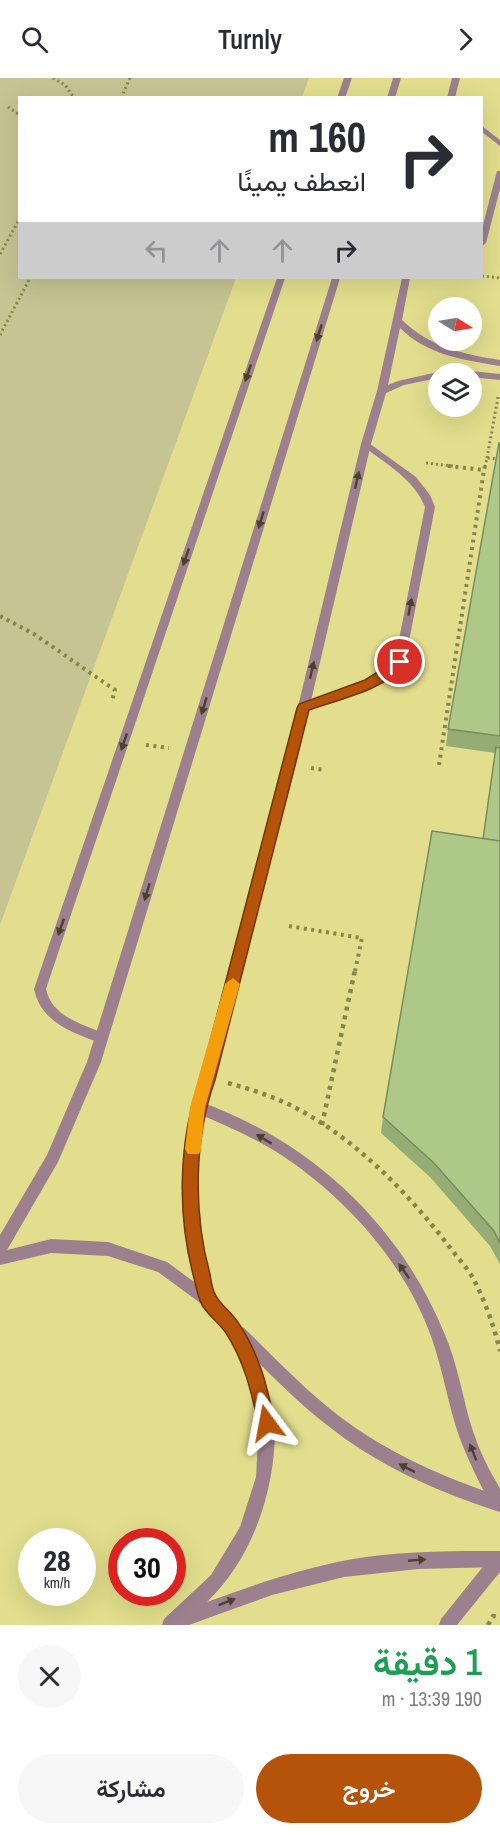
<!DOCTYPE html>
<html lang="ar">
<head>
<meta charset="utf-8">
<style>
  :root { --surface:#fff; --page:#f7f7f7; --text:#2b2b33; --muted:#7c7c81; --accent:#b45309 }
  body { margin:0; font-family:"Archivo Narrow",Vazirmatn,sans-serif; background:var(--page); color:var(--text); direction:rtl; height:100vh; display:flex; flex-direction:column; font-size:22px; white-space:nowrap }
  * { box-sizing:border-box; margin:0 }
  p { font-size:20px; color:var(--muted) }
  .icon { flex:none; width:33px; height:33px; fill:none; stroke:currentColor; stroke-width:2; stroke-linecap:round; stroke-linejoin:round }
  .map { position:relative; height:1547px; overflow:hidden; direction:ltr }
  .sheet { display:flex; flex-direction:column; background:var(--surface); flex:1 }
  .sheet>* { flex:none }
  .top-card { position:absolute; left:18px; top:18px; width:465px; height:183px; border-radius:0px; box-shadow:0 6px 24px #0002; direction:rtl; background:#fff; color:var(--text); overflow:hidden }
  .needle { width:39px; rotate:101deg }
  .tools { position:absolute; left:428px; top:219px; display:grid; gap:12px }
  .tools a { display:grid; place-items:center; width:54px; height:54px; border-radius:50%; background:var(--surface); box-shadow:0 6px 24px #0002; font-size:30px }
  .speed { position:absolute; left:18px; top:1450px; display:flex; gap:12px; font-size:30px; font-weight:700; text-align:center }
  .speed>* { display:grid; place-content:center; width:78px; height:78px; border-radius:50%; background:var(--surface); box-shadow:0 6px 24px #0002; line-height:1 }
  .speed small { font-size:15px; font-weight:400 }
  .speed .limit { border:9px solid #d22; background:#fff; color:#111 }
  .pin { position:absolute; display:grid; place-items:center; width:51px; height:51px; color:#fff; margin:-26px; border:3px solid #fff; border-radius:50%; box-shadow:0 2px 6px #0007 }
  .me { position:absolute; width:66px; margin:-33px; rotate:347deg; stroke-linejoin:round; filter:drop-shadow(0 0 4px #0008) }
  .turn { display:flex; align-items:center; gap:21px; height:126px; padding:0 18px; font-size:27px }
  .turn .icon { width:78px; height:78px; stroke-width:2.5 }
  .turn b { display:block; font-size:42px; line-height:51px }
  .lanes { display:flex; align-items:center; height:57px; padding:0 18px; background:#0003; justify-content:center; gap:30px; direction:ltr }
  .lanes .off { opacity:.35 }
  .round { display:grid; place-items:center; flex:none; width:63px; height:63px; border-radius:32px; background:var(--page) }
  .headline { display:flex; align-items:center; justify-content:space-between; height:102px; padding:0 18px }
  h1 { font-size:36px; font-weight:600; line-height:45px; color:#1e9e55 }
  .action { display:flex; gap:12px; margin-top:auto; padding:12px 18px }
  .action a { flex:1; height:69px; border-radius:36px; background:var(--accent); color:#fff; font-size:24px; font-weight:600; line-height:69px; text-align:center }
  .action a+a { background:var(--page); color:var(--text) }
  header { display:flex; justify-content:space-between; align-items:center; height:78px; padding:0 18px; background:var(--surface); font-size:27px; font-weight:600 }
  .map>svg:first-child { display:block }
  .green { fill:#c6c493 }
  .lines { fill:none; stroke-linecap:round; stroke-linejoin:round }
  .path-far2 { stroke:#88854b; stroke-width:3; stroke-dasharray:2 3; stroke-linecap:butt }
  .path-far1 { stroke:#88854b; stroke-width:4; stroke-dasharray:3 4.5; stroke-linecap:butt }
  .path { stroke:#88854b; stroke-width:4.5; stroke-dasharray:4 5; stroke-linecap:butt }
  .lane { fill:#9c808e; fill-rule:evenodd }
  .street { fill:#9c808e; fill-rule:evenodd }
  .wall { fill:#96ac75 }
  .building { fill:#aec888; stroke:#7a8c5f; stroke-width:1.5 }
  .oneway { fill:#4b412d }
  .route { fill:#b45309; stroke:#753606; stroke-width:1.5 }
  .slow { fill:#f59e0b }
</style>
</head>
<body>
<header><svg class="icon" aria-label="forward" viewBox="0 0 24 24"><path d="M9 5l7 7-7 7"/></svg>Turnly<svg class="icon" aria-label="search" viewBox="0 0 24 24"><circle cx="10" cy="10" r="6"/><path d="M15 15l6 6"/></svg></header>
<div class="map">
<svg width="500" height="1547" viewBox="0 0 500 1547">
  <rect width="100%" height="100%" fill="#e2de8d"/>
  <path class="green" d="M0,0H309L302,19L20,20V200H236L0,847Z"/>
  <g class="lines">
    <g class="path-far2">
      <path d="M53,0L65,7L74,20"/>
      <path d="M121,20L130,0"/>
      <path d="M8,29L20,37"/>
      <path d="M0,176L20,140"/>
      <path d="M482,198L500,200"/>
      <path d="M0,257L30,200"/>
      <path d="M487,380L498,319"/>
      <path d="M426,385L461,389"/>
      <path d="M485,389L487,380L500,381"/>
    </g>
    <g class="path-far1">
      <path d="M448,388L484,392L485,388"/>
      <path d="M0,538L34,556L115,612L112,623"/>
      <path d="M146,667L169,670"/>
      <path d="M439,687L484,392"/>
      <path d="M311,690L325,692"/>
      <path d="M289,848L362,860L355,893"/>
    </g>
    <g class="path">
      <path d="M228,1005C250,1011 272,1018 292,1028C355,1060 406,1113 448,1167C456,1178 466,1188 473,1200C485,1223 494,1248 500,1273"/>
      <path d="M322,1047L355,892"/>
      <path d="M488,1547L493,1538L500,1539"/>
    </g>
    <g class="lane">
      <path d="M344,0H352L345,20H337Z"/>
      <path d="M482,48L500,62V68L482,54Z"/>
      <path d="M497,93H500V111L486,165L482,168V151Z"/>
      <path d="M277,200H285L46,911C52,939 82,946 106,956L108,960L106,964L101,965C72,955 41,944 34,911Z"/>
      <path d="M366,363L416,399L430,417L435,429L405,584C386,610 333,625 303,634L299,633L297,630L299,627L363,603L395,582L425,429C414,401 386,386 363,368V364Z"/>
      <path d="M198,1023C311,1063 400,1146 445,1257C457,1285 462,1315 470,1344C475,1360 481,1376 489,1391C492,1397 497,1404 500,1411C500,1417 500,1427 500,1433L493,1432C481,1407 468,1383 459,1358C448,1326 443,1293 432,1261C405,1184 343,1116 275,1073C249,1057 221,1046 193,1033L191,1029L193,1025Z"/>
      <path d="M500,1473V1494L457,1547H439L441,1541L494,1475Z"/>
    </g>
    <g class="street">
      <path d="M393,0H401L395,20H387Z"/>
      <path d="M452,0H460L455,20H447Z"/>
      <path d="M332,200H340L101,984L58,1084L7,1172L51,1161L108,1164L167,1184L197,1206C183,1147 181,1088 192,1029L284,687L361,366L377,313L402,200H410L402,242C430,269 462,276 500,282V288C464,282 427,277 400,250L388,307L398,303L438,294L442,296H438V300L404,307L386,315L371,366L296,687L206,1029L198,1084V1112L203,1167L214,1219L239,1248L244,1250C275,1280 305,1312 339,1338C388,1375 442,1399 500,1418V1434C438,1414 378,1388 327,1347C302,1328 280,1306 259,1285C264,1294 265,1305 268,1316C270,1326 274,1337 275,1347C276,1411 253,1480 207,1524C259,1505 311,1487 366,1479C410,1473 456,1473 500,1473V1489L418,1491L344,1499L272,1517L189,1547H162L164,1541L211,1497L240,1449L256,1399L259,1345L248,1295L226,1253L203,1227L158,1194L108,1178L51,1175L0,1187V1157L47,1077L87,984Z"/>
      <path d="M471,293L500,296V302L471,299V296H467Z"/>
    </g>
  </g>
  <path class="wall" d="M500,365V1186L490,1168L430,1099L381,1055L383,1039L483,761L495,675L446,668L448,651Z"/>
  <g class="building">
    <path d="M499,365H500V658L448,651Z"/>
    <path d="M496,669L500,670V763L483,761Z"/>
    <path d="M432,753L500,763V1165L494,1153L433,1084L383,1039Z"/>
  </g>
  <defs><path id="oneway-solid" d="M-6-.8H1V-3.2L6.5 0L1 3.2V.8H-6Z" transform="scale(1.5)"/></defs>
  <g class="oneway">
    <use href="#oneway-solid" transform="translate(319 255) rotate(107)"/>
    <use href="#oneway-solid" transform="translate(248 295) rotate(109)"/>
    <use href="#oneway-solid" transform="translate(357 402) rotate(-77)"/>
    <use href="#oneway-solid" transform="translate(261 442) rotate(107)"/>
    <use href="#oneway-solid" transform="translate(186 479) rotate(109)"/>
    <use href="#oneway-solid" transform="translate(410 529) rotate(-79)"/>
    <use href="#oneway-solid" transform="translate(312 592) rotate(-77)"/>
    <use href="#oneway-solid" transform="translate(204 628) rotate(107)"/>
    <use href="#oneway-solid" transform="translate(124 664) rotate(109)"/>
    <use href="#oneway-solid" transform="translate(147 814) rotate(107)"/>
    <use href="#oneway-solid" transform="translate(61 849) rotate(109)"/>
    <use href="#oneway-solid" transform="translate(264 1061) rotate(-149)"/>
    <use href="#oneway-solid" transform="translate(404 1193) rotate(-125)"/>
    <use href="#oneway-solid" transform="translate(473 1374) rotate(-111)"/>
    <use href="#oneway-solid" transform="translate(407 1390) rotate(-153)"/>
    <use href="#oneway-solid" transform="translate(417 1482) rotate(-5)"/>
    <use href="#oneway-solid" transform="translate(227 1524) rotate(-21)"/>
  </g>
  <path class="route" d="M400,580L406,584C387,612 339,621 309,632L215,1002C194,1061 193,1135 210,1196C211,1203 212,1212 216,1218C221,1227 231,1234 237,1243C259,1274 267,1308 275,1345L273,1351L267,1353L261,1351L258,1345C251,1312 244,1283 226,1255C219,1245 208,1237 202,1227C198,1219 196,1209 194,1200C177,1138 178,1063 200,1002L297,630L299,626L365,602Z"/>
  <path class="slow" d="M233,900L240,906L205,1029L201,1071L199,1076H188L185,1071L190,1029L225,906Z"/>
</svg>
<div class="tools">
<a><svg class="needle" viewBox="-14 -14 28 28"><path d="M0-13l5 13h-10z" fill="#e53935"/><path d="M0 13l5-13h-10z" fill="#7c7c81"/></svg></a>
<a><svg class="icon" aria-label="layers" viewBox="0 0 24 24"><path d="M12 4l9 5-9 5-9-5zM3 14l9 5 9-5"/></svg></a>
</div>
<div class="speed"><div>28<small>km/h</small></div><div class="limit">30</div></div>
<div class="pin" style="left:400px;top:584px;background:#d93025"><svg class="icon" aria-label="arrive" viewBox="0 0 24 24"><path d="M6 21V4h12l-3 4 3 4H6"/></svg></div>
<svg class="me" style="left:267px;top:1345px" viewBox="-20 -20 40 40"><path d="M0-17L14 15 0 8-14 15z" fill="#b45309" stroke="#fff" stroke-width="4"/></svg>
<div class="top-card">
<div class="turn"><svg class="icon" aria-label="right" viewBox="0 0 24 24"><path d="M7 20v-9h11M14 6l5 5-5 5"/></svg><div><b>160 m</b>انعطف يمينًا</div></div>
<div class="lanes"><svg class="icon off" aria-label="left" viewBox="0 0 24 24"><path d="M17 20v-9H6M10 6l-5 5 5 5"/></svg><svg class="icon off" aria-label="ahead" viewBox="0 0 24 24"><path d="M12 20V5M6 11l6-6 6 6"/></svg><svg class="icon off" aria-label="ahead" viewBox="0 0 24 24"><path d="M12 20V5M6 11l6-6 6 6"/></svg><svg class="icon" aria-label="right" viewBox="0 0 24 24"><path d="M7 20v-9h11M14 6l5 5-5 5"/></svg></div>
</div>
</div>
<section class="sheet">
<div class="headline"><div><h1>1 دقيقة</h1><p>190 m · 13:39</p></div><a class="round"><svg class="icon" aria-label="close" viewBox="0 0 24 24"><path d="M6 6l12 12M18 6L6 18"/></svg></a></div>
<div class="action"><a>خروج</a><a>مشاركة</a></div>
</section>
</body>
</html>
